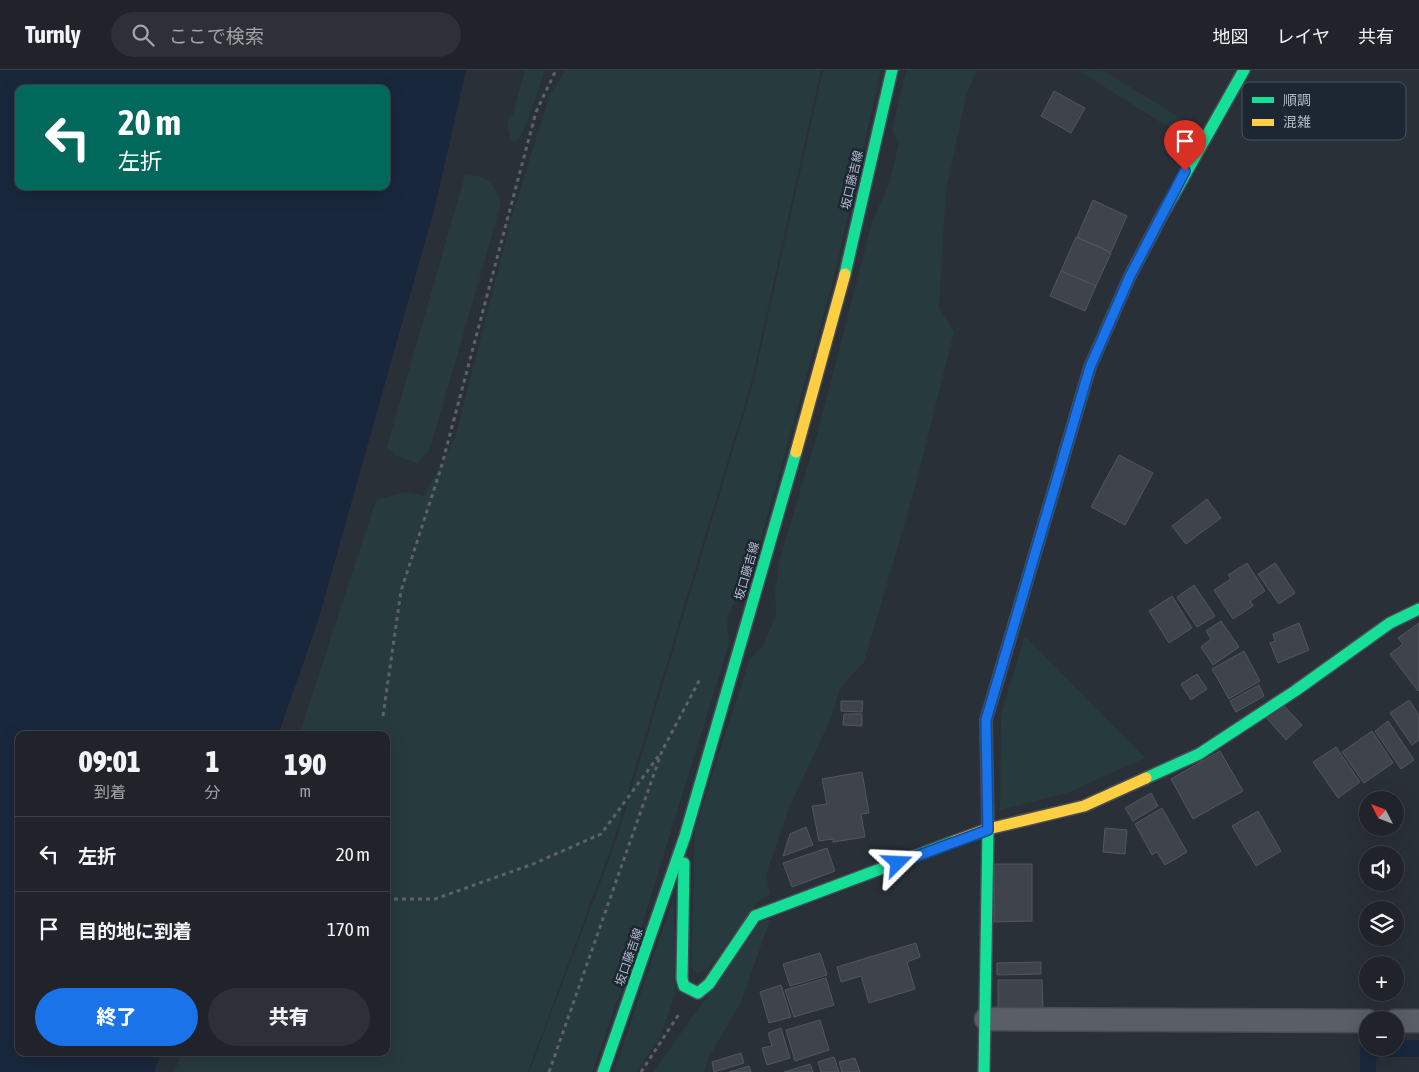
<!DOCTYPE html>
<html lang="ja">
<head>
<meta charset="utf-8">
<style>
  :root { --surface:#20242a; --page:#2d3036; --text:#f1f3f6; --muted:#a2a4a8; --line:#3d4147; --accent:#1a73e8 }
  body { margin:0; font-family:"Asap Condensed","Noto Sans JP",sans-serif; background:var(--page); color:var(--text); height:100vh; display:flex; flex-direction:column; font-size:19px; white-space:nowrap }
  * { box-sizing:border-box; margin:0 }
  p { font-size:16px; color:var(--muted) }
  .icon { flex:none; width:28px; height:28px; fill:none; stroke:currentColor; stroke-width:2; stroke-linecap:round; stroke-linejoin:round }
  .map { position:relative; flex:1; overflow:hidden }
  .details { position:absolute; left:15px; top:661px; width:375px; height:325px; display:flex; flex-direction:column; background:var(--surface); border-radius:10px; box-shadow:0 5px 20px #0002,0 0 0 1px var(--line) }
  .details>* { flex:none }
  .guide { position:absolute; left:15px; top:15px; width:375px; height:105px; border-radius:10px; box-shadow:0 5px 20px #0002,0 0 0 1px var(--line); background:#00695c; color:#fff; overflow:hidden }
  .needle { width:32px; rotate:312deg }
  .controls { position:absolute; left:1359px; top:721px; display:grid; gap:10px }
  .controls a { display:grid; place-items:center; width:45px; height:45px; border-radius:50%; background:var(--surface); box-shadow:0 5px 20px #0002,0 0 0 1px var(--line); font-size:25px }
  .pin { position:absolute; display:grid; place-items:center; width:42px; height:42px; color:#fff; margin:-51px -21px; border-radius:50% 50% 50% 0; rotate:-45deg; box-shadow:0 0 5px #0007 }
  .pin .icon { rotate:45deg }
  .me { position:absolute; width:55px; margin:-28px; rotate:69deg; stroke-linejoin:round; filter:drop-shadow(0 0 4px #0008) }
  .turn { display:flex; align-items:center; gap:18px; height:105px; padding:0 20px; font-size:22px }
  .turn .icon { width:65px; height:65px; stroke-width:2.5 }
  .turn b { display:block; font-size:35px; line-height:42px }
  .eta { display:flex; justify-content:space-evenly; align-items:center; height:85px; text-align:center }
  .eta b { font-size:30px; font-weight:800; line-height:35px }
  .primary-button { display:flex; gap:10px; margin-top:auto; padding:10px 20px }
  .primary-button a { flex:1; height:58px; border-radius:30px; background:var(--accent); color:#fff; font-size:20px; font-weight:800; line-height:58px; text-align:center }
  .primary-button a+a { background:var(--page); color:var(--text) }
  ul { padding:0; list-style:none }
  li { display:flex; align-items:center; gap:15px; height:75px; padding:0 20px; border-top:1px solid var(--line) }
  li div { flex:1 }
  li b { display:block; font-size:19px }
  li em { font-style:normal }
  header { display:flex; align-items:center; gap:30px; box-sizing:border-box; height:70px; padding:0 25px; background:var(--surface); border-bottom:1px solid var(--line) }
  header strong { font-size:24px }
  nav { display:flex; gap:28px; margin-inline-start:auto; font-size:18px }
  .search { width:350px; height:45px; background:var(--page); display:flex; align-items:center; gap:12px; box-sizing:border-box; padding:0 18px; border-radius:28px; color:var(--muted); font-size:19px }
  .map>svg:first-child { display:block }
  .green { fill:#273a3e }
  .water { fill:#19273c; fill-rule:evenodd }
  .building { fill:#3f444c; stroke:#52575f }
  .lines { fill:none; stroke-linecap:round; stroke-linejoin:round }
  .street-casing { stroke:#484c55; stroke-width:25 }
  .fast-casing { stroke:#484c55; stroke-width:14 }
  .slow-casing { stroke:#484c55; stroke-width:14 }
  .path { stroke:#5c6268; stroke-width:3; stroke-dasharray:4 4; stroke-linecap:butt }
  .street { stroke:#5a5e66; stroke-width:22 }
  .fast { stroke:#16e098; stroke-width:11 }
  .slow { stroke:#ffcf43; stroke-width:11 }
  .route-casing { stroke:#114b97; stroke-width:12 }
  .route { stroke:#1a73e8; stroke-width:9 }
  .labels { text-anchor:middle; stroke-width:5; stroke-linejoin:round; paint-order:stroke }
  .street-label { font-size:12px; fill:#b4bcc9; stroke:#1d2633 }
  .key { fill:#1d2633; stroke:#4a5360; stroke-width:1 }
  .key-label { font-size:14px; fill:#b4bcc9 }
</style>
</head>
<body>
<header>
<strong>Turnly</strong>
<div class="search"><svg class="icon" aria-label="search" viewBox="0 0 24 24"><circle cx="10" cy="10" r="6"/><path d="M15 15l6 6"/></svg>ここで検索</div>
<nav><a>地図</a><a>レイヤ</a><a>共有</a></nav>
</header>
<div class="map">
<svg width="1419" height="1002" viewBox="0 0 1419 1002">
  <rect width="100%" height="100%" fill="#2a3038"/>
  <g class="green">
    <path d="M525,0H545C538,16 528,63 515,72L511,70C508,60 504,51 513,44Z"/>
    <path d="M566,0H821L752,310L613,772L528,1002H174L182,983L386,982V665H299L376,430L405,422L424,426L455,368L511,149L550,24Z"/>
    <path d="M823,0H881L833,211L747,518C728,539 725,546 729,574L629,897L592,1002H529L616,771L753,313Z"/>
    <path d="M906,0H977L967,23L946,120L939,238L954,262L913,425L864,592L840,618L832,646L789,738L766,805L770,824L758,832L708,899L697,903L691,897L695,758L750,588L763,576L776,545L775,520L780,488L817,365L872,152L889,114L899,73L892,61Z"/>
    <path d="M1078,0H1102L1194,56L1187,69Z"/>
    <path d="M465,105C490,106 493,112 501,134L430,379L418,393L397,386L387,377Z"/>
    <path d="M1025,566L1145,688L1067,723L1000,740L1001,644Z"/>
    <path d="M674,826L675,925L660,968L636,1002H614Z"/>
    <path d="M770,850L741,932L708,989L704,1002H653L761,851Z"/>
  </g>
  <g class="water">
    <path d="M0,0H466L436,133L318,551L278,665H19V982L161,983L154,1002H0ZM19,19H386V116H19Z"/>
    <path d="M1360,970H1367L1368,978H1395V970H1419V987H1379L1376,991V1002H1360Z"/>
  </g>
  <g class="building">
    <path d="M1054,21L1085,38L1071,63L1041,46Z"/>
    <path d="M1093,130L1127,146L1111,182L1077,167Z"/>
    <path d="M1076,167L1111,183L1096,216L1061,201Z"/>
    <path d="M1061,201L1096,216L1085,241L1050,226Z"/>
    <path d="M1119,385L1153,403L1125,455L1091,437Z"/>
    <path d="M1207,429L1221,448L1186,474L1172,456Z"/>
    <path d="M1247,493L1265,521L1250,531L1253,536L1233,549L1214,520L1231,509L1228,505Z"/>
    <path d="M1275,493L1295,523L1279,534L1258,504Z"/>
    <path d="M1194,515L1215,546L1197,557L1177,527Z"/>
    <path d="M1172,526L1192,558L1169,573L1149,541Z"/>
    <path d="M1221,551L1239,577L1213,595L1201,577L1211,569L1206,561Z"/>
    <path d="M1299,553L1309,580L1278,593L1270,573L1275,571L1273,564Z"/>
    <path d="M1419,553V620L1418,621L1390,584L1403,574L1398,568Z"/>
    <path d="M1244,581L1260,611L1229,629L1212,599Z"/>
    <path d="M1197,604L1207,619L1191,630L1181,614Z"/>
    <path d="M1259,615L1264,626L1236,642L1230,631Z"/>
    <path d="M1409,630L1419,645V670L1412,675L1390,643Z"/>
    <path d="M841,631H863L862,642L841,641Z"/>
    <path d="M1281,633L1302,655L1286,670L1266,647Z"/>
    <path d="M844,644H862V656L843,655Z"/>
    <path d="M1388,651L1414,690L1401,699L1375,661Z"/>
    <path d="M1372,661L1393,693L1364,713L1342,682Z"/>
    <path d="M1336,677L1360,712L1338,728L1313,692Z"/>
    <path d="M1220,681L1243,721L1193,749L1171,709Z"/>
    <path d="M862,702L869,743L861,744L865,767L833,772V769L819,771L812,736L827,734L822,709Z"/>
    <path d="M1151,723L1158,736L1133,751L1125,738Z"/>
    <path d="M1162,738L1187,782L1165,795L1157,782L1152,785L1135,754Z"/>
    <path d="M1258,741L1281,781L1256,796L1232,756Z"/>
    <path d="M806,757L813,775L783,786L790,764Z"/>
    <path d="M1105,758L1127,760L1125,784L1103,782Z"/>
    <path d="M827,778L835,801L792,817L783,793Z"/>
    <path d="M994,794H1032V851L994,852Z"/>
    <path d="M916,873L920,887L907,892L915,919L869,933L861,906L841,912L837,897Z"/>
    <path d="M820,883L827,905L790,916L783,894Z"/>
    <path d="M1041,892V904L997,905V893Z"/>
    <path d="M826,908L834,935L794,947L785,920Z"/>
    <path d="M998,910H1042L1043,939H998Z"/>
    <path d="M781,915L791,947L769,953L760,922Z"/>
    <path d="M820,950L829,980L795,991L786,960Z"/>
    <path d="M781,958L790,988L767,995L762,978L772,976L768,963Z"/>
    <path d="M741,983L744,993L714,1002L712,992Z"/>
    <path d="M834,987L839,1002H821L818,992Z"/>
    <path d="M855,988L860,1002H842L839,992Z"/>
    <path d="M810,994L813,1002H784Z"/>
    <path d="M749,996L751,1002H729Z"/>
  </g>
  <g class="lines">
    <g class="street-casing">
      <g id="street">
        <path d="M986,949L1368,951"/>
        <path d="M1395,951H1419"/>
      </g>
    </g>
    <g class="fast-casing">
      <g id="fast">
        <path d="M1161,147L1244,0"/>
        <path d="M845,204L892,0"/>
        <path d="M1146,708L1199,684L1295,621L1390,553L1419,539"/>
        <path d="M684,793L682,909L684,916L698,923L709,914L755,846L955,771"/>
        <path d="M603,1002L685,766L796,382"/>
        <path d="M984,1002L988,759L986,650L1052,426"/>
      </g>
    </g>
    <g class="slow-casing">
      <g id="slow">
        <path d="M796,382L845,204"/>
        <path d="M1052,426L1090,297L1130,206L1161,147"/>
        <path d="M955,771L988,759L1084,736L1146,708"/>
      </g>
    </g>
    <g class="path">
      <path d="M383,646L401,521L441,398L536,42L556,0"/>
      <path d="M386,829H435L533,794L601,764L660,684"/>
      <path d="M549,1002L662,681L700,609"/>
      <path d="M641,1002L679,944"/>
    </g>
    <use href="#street" class="street"/>
    <use href="#fast" class="fast"/>
    <use href="#slow" class="slow"/>
  </g>
  <g class="lines">
    <g class="route-casing">
      <path id="route" d="M898,793L988,760L986,650L1090,297L1130,206L1185,101"/>
    </g>
    <use href="#route" class="route"/>
  </g>
  <g class="labels">
    <g class="street-label">
      <text transform="translate(852 110) rotate(-77)" y="4">坂口藤吉線</text>
      <text transform="translate(747 501) rotate(-74)" y="4">坂口藤吉線</text>
      <text transform="translate(629 887) rotate(-71)" y="4">坂口藤吉線</text>
    </g>
  </g>
  <rect x="1242" y="12" width="164" height="58" rx="8" class="key"/>
  <rect x="1252" y="27" width="22" height="6" fill="#16e098"/>
  <rect x="1252" y="49" width="22" height="7" fill="#ffcf43"/>
  <g class="key-label">
    <text x="1283" y="35">順調</text>
    <text x="1283" y="57">混雑</text>
  </g>
</svg>
<div class="controls">
<a><svg class="needle" viewBox="-14 -14 28 28"><path d="M0-13l5 13h-10z" fill="#e53935"/><path d="M0 13l5-13h-10z" fill="#a2a4a8"/></svg></a>
<a><svg class="icon" aria-label="sound" viewBox="0 0 24 24"><path d="M4 9h4l5-4v14l-5-4H4zM17 9q2 3 0 6"/></svg></a>
<a><svg class="icon" aria-label="layers" viewBox="0 0 24 24"><path d="M12 4l9 5-9 5-9-5zM3 14l9 5 9-5"/></svg></a>
<a>+</a>
<a>−</a>
</div>
<div class="pin" style="left:1185px;top:101px;background:#d93025"><svg class="icon" aria-label="arrive" viewBox="0 0 24 24"><path d="M6 21V4h12l-3 4 3 4H6"/></svg></div>
<svg class="me" style="left:898px;top:793px" viewBox="-20 -20 40 40"><path d="M0-17L14 15 0 8-14 15z" fill="#1a73e8" stroke="#fff" stroke-width="4"/></svg>
<div class="guide">
<div class="turn"><svg class="icon" aria-label="left" viewBox="0 0 24 24"><path d="M17 20v-9H6M10 6l-5 5 5 5"/></svg><div><b>20 m</b>左折</div></div>
</div>
<section class="details">
<div class="eta">
<div><b>09:01</b><p>到着</p></div>
<div><b>1</b><p>分</p></div>
<div><b>190</b><p>m</p></div>
</div>
<ul>
<li><svg class="icon" aria-label="left" viewBox="0 0 24 24"><path d="M17 20v-9H6M10 6l-5 5 5 5"/></svg><div><b>左折</b></div><em>20 m</em></li>
<li><svg class="icon" aria-label="arrive" viewBox="0 0 24 24"><path d="M6 21V4h12l-3 4 3 4H6"/></svg><div><b>目的地に到着</b></div><em>170 m</em></li>
</ul>
<div class="primary-button"><a>終了</a><a>共有</a></div>
</section>
</div>
</body>
</html>
